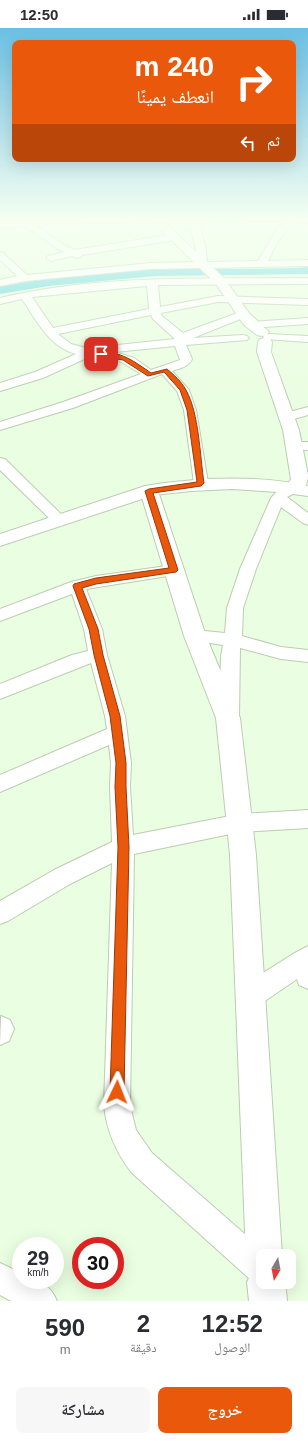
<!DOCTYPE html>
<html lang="ar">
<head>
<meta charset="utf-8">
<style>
  :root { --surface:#fff; --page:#f7f7f7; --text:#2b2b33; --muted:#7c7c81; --accent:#ea580c }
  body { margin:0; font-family:Arial,"Noto Naskh Arabic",sans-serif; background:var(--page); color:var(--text); direction:rtl; height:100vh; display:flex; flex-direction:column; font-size:15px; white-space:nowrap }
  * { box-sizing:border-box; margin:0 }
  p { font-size:13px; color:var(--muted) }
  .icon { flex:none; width:22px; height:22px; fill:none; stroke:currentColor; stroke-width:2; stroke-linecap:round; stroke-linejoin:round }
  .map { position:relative; height:1273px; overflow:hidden; direction:ltr }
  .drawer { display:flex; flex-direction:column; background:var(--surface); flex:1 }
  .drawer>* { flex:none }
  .guide { position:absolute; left:12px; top:12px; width:284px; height:122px; border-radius:8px; box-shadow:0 4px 16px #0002; direction:rtl; background:#ea580c; color:#fff; overflow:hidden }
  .needle { width:26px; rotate:190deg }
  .fabs { position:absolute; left:256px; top:1221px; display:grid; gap:8px }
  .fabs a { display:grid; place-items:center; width:40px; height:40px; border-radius:8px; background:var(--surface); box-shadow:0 4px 16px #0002; font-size:20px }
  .speed { position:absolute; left:12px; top:1209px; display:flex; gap:8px; font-size:20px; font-weight:700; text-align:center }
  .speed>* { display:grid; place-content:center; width:52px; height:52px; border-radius:50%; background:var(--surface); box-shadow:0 4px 16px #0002; line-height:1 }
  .speed small { font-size:10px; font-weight:400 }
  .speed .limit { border:6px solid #d22; background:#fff; color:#111 }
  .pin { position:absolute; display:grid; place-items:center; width:34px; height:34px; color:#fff; margin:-17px; border-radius:8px; box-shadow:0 2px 6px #0006 }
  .me { position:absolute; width:44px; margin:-22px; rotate:2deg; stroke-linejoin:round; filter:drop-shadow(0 0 3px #0008) }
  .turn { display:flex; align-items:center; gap:14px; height:84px; padding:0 16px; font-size:18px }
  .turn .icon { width:52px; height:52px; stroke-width:2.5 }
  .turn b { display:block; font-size:28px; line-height:34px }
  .then { display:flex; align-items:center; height:38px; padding:0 16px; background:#0003; gap:8px; font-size:15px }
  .eta { display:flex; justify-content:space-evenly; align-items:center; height:68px; text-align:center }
  .eta b { font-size:24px; font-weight:600; line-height:28px }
  .action { display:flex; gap:8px; margin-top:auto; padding:8px 16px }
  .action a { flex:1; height:46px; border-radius:8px; background:var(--accent); color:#fff; font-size:16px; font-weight:600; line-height:46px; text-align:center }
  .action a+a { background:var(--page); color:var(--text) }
  .status { display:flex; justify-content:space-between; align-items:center; height:28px; padding:0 20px; background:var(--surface); direction:ltr }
  .status svg { height:11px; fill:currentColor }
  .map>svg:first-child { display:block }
  .water { fill:#50d3de }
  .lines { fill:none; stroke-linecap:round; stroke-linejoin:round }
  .minor-casing { stroke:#bacdb2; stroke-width:2 }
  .tertiary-casing { stroke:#bacdb2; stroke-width:2 }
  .secondary-casing { stroke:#bacdb2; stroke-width:2 }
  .minor { fill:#fff; fill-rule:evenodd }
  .tertiary { fill:#fff; fill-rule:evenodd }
  .secondary { fill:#fff; fill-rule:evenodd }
  .route { fill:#ea580c; stroke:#983908 }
</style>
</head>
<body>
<div class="status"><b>12:50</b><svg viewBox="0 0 49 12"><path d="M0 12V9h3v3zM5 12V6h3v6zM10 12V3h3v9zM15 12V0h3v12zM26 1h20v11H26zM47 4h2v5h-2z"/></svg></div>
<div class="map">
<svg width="308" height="1273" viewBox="0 0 308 1273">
  <rect width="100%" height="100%" fill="#eafee1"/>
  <path class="water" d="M308,239V246L155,248L49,258L0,266V259C55,248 118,242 175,241C219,240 264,242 308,239Z"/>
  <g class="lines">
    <g class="minor-casing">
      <g id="minor">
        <path d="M25,190L30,193L90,190H142L137,193L37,198L62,216L74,222L175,206L180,209L175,212L82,227L80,229L77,230L72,228L51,233L46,230L48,228L64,224L56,220L26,198L0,200V194L21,193Z"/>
        <path d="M188,190H198L206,221L207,234L258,233L282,193H249L245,190H308V194L291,193L288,201L278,213L268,233L308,232V238L151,241L25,253L0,258V252L17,248L0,232V224L3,225L27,247L151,235L197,234L196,221Z"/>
        <path d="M308,250V256L158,257L160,279L218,268L308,271V277L218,274L161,285L162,288L183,305L240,284H248L249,286L248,288L193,310L243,307L247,308L249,310L247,312L186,317L192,331C189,339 180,340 172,343L189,362L196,382L208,455L206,458L201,459L196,458L194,455L184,382L177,363L162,346L73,380L0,402V394L63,374L141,346L118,332L91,328L43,350L0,363V355L35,344L76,326C49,319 37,293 22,271L0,276V270C99,246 207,251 308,250ZM147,258L149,281L53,300L32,269ZM151,287L153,291L175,311L108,318L90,321L71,316L58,306ZM175,318L180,332L151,342L134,330L115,324Z"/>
        <path d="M308,290V296L250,300L244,297L250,294Z"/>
        <path d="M269,306L308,308V314L265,311L263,309L265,307Z"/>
        <path d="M308,379V387L287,393L282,392L280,389L282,386Z"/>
        <path d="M295,414H308V422L290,421L288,418L290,415Z"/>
        <path d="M0,430L5,431L64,489L67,492L64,495L59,497L54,495L0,442Z"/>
        <path d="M294,456L299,457L301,460L299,463L287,469L308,485V497L303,495L281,479L256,541L243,580L242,608L281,619L308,622V634L281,631L240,620L239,689L236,694L229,696L222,694L219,689L221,628L223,617L189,612L186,608L189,604L195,602L225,605L227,580L240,541L271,470L278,462Z"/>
        <path d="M174,537L180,538L182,542L180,546L86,561L102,601L107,627L125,688L131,735L130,759L133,807L240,786L308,782V800L240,804L134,826L130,1078L136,1102L152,1125L270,1228H263V1254H270L263,1257L252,1253L132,1145C116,1125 107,1104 104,1078L112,835L70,856L8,893L0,896V873L54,842L112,814L110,759L111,735L109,717L0,764V747L107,701L105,688L91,635L0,671V656L72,627L88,623L84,601L72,566L0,593V581L71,554L96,548Z"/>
        <path d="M308,918V961L299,957L297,951L259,977L250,980L241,977L238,968L241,959L293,926Z"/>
        <path d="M1,988L10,992L14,1001L9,1013L0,1017Z"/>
        <path d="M0,1235L21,1245V1252C39,1252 50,1256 57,1273H11L0,1267Z"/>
      </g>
    </g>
    <g class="tertiary-casing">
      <g id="tertiary">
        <path d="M149,190H160L224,250L249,285L269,304L267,307L262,308L257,307L244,297L216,256Z"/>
        <path d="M265,310L270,311L272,314L271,324L299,402L308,447C308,460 300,467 288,464L285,460L291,451L283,402L257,324L258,314L260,311Z"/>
        <path d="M149,458L155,459L158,463L206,608L240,690L256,827L282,1228H263V1254H285L287,1273H249L247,1254L253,1242L246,1228L230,827L216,690L184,608L140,463L143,459Z"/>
      </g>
    </g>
    <g class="secondary-casing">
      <path id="secondary" d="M205,451C239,450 274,450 308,458V468L278,464L232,461L191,463L154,467L0,518V506L145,458L164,455Z"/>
    </g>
    <use href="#minor" class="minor"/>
    <use href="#tertiary" class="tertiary"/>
    <use href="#secondary" class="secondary"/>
  </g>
  <linearGradient id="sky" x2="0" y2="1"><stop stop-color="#6bc0e4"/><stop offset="0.52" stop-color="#f6fff2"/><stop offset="1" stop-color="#f6fff2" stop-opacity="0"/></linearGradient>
  <rect width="308" height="368" fill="url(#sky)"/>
  <path class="route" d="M99,325C120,322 135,334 151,345L167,341C174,347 181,353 186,362C199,385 200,428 204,455L201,458L153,465L178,542L176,544L96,556L82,560L98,601L103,627L120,688L126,735V759L129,819L124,1064L122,1069L117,1071L112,1069L110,1064L118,819L115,759L116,735L110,688L94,627L89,601L73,558L74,556L96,550L169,540L145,463L149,461L197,454L187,382L180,362L164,344L148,348L123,332L99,328Z"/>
</svg>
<div class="fabs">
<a><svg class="needle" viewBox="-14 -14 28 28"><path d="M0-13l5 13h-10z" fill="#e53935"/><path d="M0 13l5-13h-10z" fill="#7c7c81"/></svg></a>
</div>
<div class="speed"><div>29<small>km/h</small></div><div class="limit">30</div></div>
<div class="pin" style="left:101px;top:326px;background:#d93025"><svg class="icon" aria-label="arrive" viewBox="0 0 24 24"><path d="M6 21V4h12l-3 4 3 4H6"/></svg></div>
<svg class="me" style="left:117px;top:1064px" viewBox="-20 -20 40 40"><path d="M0-17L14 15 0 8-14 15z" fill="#ea580c" stroke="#fff" stroke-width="4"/></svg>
<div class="guide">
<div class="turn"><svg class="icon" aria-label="right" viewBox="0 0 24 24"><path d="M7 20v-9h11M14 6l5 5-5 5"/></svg><div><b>240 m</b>انعطف يمينًا</div></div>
<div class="then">ثم<svg class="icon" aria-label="left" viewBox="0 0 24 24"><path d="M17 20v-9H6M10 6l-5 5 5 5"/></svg></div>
</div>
</div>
<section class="drawer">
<div class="eta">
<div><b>12:52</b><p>الوصول</p></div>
<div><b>2</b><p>دقيقة</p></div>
<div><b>590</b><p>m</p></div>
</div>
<div class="action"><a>خروج</a><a>مشاركة</a></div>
</section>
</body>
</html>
